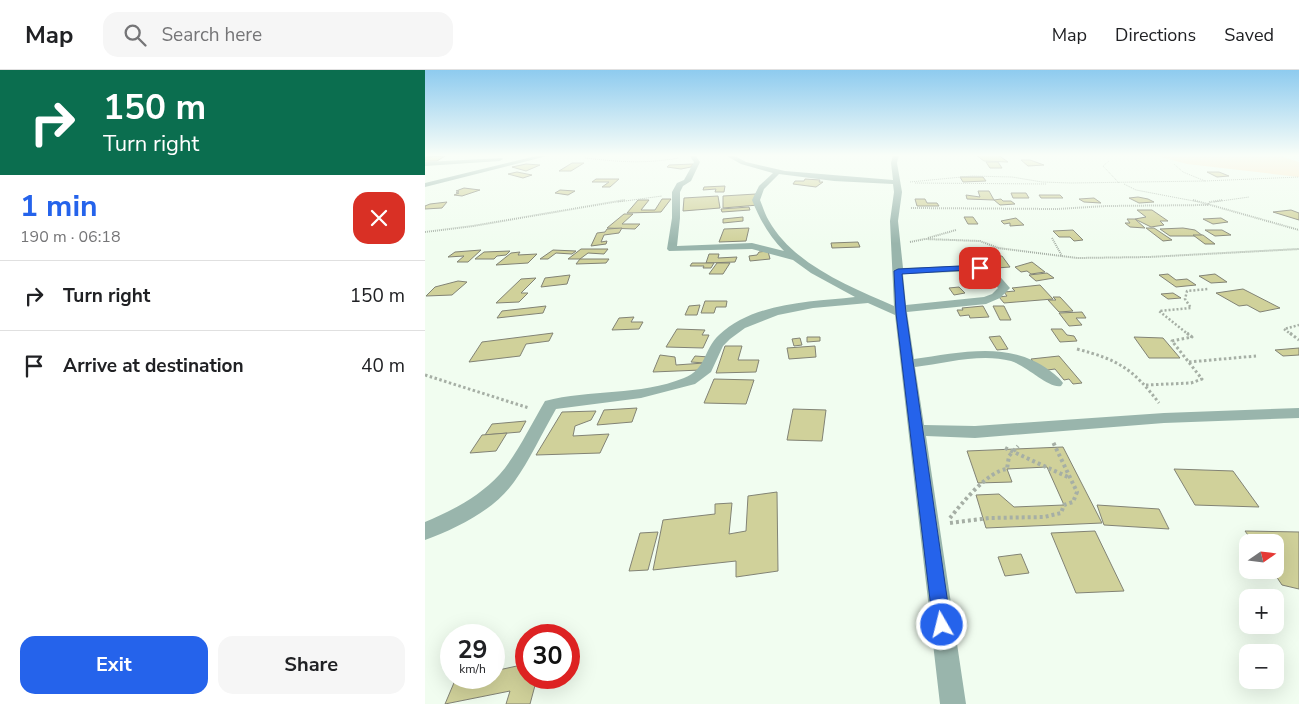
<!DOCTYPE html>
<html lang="en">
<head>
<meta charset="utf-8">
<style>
  :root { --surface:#fff; --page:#f6f6f6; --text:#202124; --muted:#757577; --line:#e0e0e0; --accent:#2563eb }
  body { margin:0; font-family:"Nunito Sans",sans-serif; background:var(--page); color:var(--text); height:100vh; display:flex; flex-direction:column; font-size:19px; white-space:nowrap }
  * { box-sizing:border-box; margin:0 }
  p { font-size:16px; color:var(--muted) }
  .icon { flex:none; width:28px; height:28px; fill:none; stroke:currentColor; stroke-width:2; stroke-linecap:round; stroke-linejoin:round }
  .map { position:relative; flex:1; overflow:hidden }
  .drawer { display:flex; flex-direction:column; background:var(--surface); width:425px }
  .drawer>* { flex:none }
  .guide { background:#0b6e4f; color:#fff; overflow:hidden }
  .needle { width:32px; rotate:76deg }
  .fabs { position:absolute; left:814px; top:464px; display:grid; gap:10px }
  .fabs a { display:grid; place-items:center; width:45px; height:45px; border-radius:10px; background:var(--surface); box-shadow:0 5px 20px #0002; font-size:25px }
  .speed { position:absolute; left:15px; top:554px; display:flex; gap:10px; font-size:25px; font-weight:700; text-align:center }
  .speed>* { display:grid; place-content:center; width:65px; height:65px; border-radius:50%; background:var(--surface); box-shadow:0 5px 20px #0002; line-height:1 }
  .speed small { font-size:12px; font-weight:400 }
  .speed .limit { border:8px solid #d22; background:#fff; color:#111 }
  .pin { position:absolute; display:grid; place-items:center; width:42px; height:42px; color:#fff; margin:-21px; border-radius:10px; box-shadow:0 2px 8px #0006 }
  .me { position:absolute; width:55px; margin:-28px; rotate:352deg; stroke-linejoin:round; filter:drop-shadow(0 0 4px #0008) }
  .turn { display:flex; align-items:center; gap:18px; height:105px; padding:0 20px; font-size:22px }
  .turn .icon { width:65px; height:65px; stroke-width:2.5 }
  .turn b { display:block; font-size:35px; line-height:42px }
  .round { display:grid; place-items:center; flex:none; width:52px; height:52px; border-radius:15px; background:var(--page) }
  .summary { display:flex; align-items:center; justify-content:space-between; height:85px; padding:0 20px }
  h1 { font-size:30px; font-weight:700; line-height:38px; color:var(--accent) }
  .cta { display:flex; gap:10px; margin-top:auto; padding:10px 20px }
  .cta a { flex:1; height:58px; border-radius:15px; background:var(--accent); color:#fff; font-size:20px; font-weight:700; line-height:58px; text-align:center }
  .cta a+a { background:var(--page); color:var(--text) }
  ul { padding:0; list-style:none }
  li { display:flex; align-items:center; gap:15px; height:70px; padding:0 20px; border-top:1px solid var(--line) }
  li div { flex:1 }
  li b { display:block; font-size:19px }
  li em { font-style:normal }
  header { display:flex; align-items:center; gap:30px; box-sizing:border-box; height:70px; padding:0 25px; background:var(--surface); border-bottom:1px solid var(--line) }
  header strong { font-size:24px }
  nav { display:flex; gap:28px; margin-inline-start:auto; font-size:18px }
  .search { width:350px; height:45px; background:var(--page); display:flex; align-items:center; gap:12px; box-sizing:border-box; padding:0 18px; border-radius:15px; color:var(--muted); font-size:19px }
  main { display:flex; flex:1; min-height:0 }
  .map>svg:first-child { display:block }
  .green { fill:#fee5c3 }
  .building { fill:#d0d19a; stroke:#828375 }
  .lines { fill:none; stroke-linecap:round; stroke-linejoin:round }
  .path-far4 { stroke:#a6afa5; stroke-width:1; stroke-dasharray:1 1; stroke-linecap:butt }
  .path-far3 { stroke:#a6afa5; stroke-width:2; stroke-dasharray:1 1; stroke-linecap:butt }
  .path-far2 { stroke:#a6afa5; stroke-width:2.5; stroke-dasharray:2 2; stroke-linecap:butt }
  .path-far1 { stroke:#a6afa5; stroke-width:3; stroke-dasharray:2.5 2.5; stroke-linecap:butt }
  .path { stroke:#a6afa5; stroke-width:4; stroke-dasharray:3 3; stroke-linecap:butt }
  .minor { fill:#99b5ac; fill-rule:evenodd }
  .route { fill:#2563eb; stroke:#184099 }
</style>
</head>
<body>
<header>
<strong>Map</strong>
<div class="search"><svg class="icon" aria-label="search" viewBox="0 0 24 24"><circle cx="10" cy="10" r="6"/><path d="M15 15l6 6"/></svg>Search here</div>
<nav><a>Map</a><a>Directions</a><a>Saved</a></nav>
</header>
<main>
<section class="drawer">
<div class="guide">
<div class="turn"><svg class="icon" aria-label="right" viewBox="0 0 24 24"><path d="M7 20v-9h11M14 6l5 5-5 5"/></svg><div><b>150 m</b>Turn right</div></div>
</div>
<div class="summary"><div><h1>1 min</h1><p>190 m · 06:18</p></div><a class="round" style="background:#d93025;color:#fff"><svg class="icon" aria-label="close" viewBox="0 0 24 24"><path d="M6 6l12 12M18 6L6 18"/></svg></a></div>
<ul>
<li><svg class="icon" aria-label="right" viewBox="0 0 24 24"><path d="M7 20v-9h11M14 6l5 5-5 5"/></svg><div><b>Turn right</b></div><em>150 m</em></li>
<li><svg class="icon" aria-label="arrive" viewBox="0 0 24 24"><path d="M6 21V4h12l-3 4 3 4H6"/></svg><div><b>Arrive at destination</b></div><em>40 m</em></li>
</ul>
<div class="cta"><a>Exit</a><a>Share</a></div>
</section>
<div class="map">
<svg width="874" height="634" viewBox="0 0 874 634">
  <rect width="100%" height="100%" fill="#f1fdf0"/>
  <path class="green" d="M728,85H852L874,92V107L762,94Z"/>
  <g class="building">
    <path d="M551,85H573L583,92L559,91Z"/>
    <path d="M20,86L12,91H0V87Z"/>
    <path d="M596,90H605L619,95L603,96Z"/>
    <path d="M561,92H573L577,98H565Z"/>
    <path d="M147,93H159L146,101H134Z"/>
    <path d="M101,94L115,95L101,101L87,97Z"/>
    <path d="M268,94L266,97L256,99L242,97L244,95Z"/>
    <path d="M92,102L107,105L98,108L83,104Z"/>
    <path d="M782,102H794L804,106L792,107Z"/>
    <path d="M535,107H558L561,111L538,112Z"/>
    <path d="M171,109H194L185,117H177L184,112H167Z"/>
    <path d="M380,109L395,110L394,112H398L391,117L368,114L370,111H379Z"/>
    <path d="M300,116L299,122H290L291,119L278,120L279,117Z"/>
    <path d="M39,118L55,120L37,126L29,125L34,123H31L34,121H31Z"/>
    <path d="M135,120L150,121L143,125L130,123Z"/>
    <path d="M553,121H564L569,130L542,129L541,125L555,127Z"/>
    <path d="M586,123H601L604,128H588Z"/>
    <path d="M331,124L333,135L298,138V126Z"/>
    <path d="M614,125H635L638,128H616Z"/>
    <path d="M293,126L295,138L258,141L259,128Z"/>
    <path d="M713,127L723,129L729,132L714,133L704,128Z"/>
    <path d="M669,128L676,133L659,132L654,129Z"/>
    <path d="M237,129H246L236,142L202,143L213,130H224L216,140H230Z"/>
    <path d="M490,129H500L502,133H512L514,136H492Z"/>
    <path d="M576,129L578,131H586L590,134L575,135L569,130Z"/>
    <path d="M22,132L17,138L0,139V136L5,134Z"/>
    <path d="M324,137L325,140L297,142L296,139Z"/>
    <path d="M712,140H727L743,151H735L739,155L726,157L710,149L721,147Z"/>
    <path d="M866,140L874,143V150L848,142Z"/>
    <path d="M199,144H208L197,154H215L210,159L182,158Z"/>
    <path d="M318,147V151L298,153V149Z"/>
    <path d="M539,147H548L553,154H543Z"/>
    <path d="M591,148L599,155L585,156V153L579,154L576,151Z"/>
    <path d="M796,148L803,152L788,154L778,149Z"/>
    <path d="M702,149H710L720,158L705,157L700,153H705Z"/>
    <path d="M197,158L194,163L179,165L176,172L182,171L181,174L166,176L172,163L180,162L182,159Z"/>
    <path d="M324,158L321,171L294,172L299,159Z"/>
    <path d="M721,158H729L747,170L738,171Z"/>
    <path d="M758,158L770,160L778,166H745L735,159Z"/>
    <path d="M648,160L658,170L649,171L645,167H634L628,161Z"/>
    <path d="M780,160H797L806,165L790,166Z"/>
    <path d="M768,165H778L790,174H780Z"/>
    <path d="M433,172L435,177L407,178L406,173Z"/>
    <path d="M156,179H183L179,184L163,183L155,189H143Z"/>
    <path d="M56,180L43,192H32L39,186L23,187L30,182Z"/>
    <path d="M128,180L151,181L147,184L131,183L123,189H115Z"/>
    <path d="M85,181L81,185L72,186L69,189H50L59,182Z"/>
    <path d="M343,181L345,189L325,191L324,186L332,185L334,182Z"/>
    <path d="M95,182L93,185L112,184L103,193L71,195L86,183Z"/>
    <path d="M284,184H294L293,188L312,187L310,192L281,193Z"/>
    <path d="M577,186L585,197L558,199L554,192H570L566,187Z"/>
    <path d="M155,189H184L181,193L151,194Z"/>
    <path d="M607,192L620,202L606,204L602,201L596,202L590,197Z"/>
    <path d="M267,193H289L286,198H278L279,196H265Z"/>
    <path d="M292,193H305L298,204H284Z"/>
    <path d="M622,203L629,208L611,211L604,205Z"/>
    <path d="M743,204L751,210L762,209L771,215L751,217L734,205Z"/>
    <path d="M790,204L802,212L786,213L774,206Z"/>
    <path d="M145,205L142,214L116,217L120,208Z"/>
    <path d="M111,208L96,223H103L94,232L71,233L96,209Z"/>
    <path d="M33,211L42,212L27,225L1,226L10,217Z"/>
    <path d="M615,215L628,229L579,233L574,227L582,226L579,222L590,221L587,218Z"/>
    <path d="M534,217L540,223L529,225L524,218Z"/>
    <path d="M818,219L855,238L835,242L822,235L814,236L791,223Z"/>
    <path d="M748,223L756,228L743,229L736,224Z"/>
    <path d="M628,227H635L648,241L634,242L623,230H631Z"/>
    <path d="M280,231H302L301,237H291L289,243H276Z"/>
    <path d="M275,235L272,245H260L264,236Z"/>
    <path d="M121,236L118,243L72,248L77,241Z"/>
    <path d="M558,236L564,247L545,248L544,245L535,246L532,240H538L537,238Z"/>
    <path d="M568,236H579L586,250H575Z"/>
    <path d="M657,242L661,248H651L657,255L644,256L634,243Z"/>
    <path d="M209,247L206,252H218L214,259L187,260L194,248Z"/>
    <path d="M252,259L280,260L277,265H284L278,278L241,277Z"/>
    <path d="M626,259H637L642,265L649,266L652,271L635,272Z"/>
    <path d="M128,263L124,271L101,274L95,286L44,292L57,272Z"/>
    <path d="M575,266L583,279L572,280L564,267Z"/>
    <path d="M382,267H395V271L382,272Z"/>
    <path d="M709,267L738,268L755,288H724Z"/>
    <path d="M375,268L377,275L369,276L367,269Z"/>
    <path d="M300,276H317L313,290H334L331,302L291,303Z"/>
    <path d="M390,276L391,287L364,289L362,278Z"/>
    <path d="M874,278V285L858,286L850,280Z"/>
    <path d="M235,285L250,287L251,295L279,293L276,300L228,302Z"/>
    <path d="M270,286L284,287L280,293L266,292Z"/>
    <path d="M634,286L657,313L648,314L644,309L639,310L630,299L615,301L606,289Z"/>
    <path d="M289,309L329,310L321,334L279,333Z"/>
    <path d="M212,338L207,352L172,355L179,340Z"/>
    <path d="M368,339L401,340L397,371L362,370Z"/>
    <path d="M171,341L166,350L150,356L148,366L184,364L175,383L111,385L137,342Z"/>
    <path d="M101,351L95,362L60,365L67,354Z"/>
    <path d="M82,363L71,381L45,383L57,365Z"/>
    <path d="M638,377L677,453L561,458L551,425L574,424L589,437L639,435L622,397L582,399L587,412L553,413L542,381Z"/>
    <path d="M749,399L808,401L834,437L770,435Z"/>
    <path d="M352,422L353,501L311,507V491L228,500L238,450L290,444V434L307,433L304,464L321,461L323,426Z"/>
    <path d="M672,435L734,439L744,459L679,455Z"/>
    <path d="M670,461L699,521L651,523L626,463Z"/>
    <path d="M820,461L874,462V519L857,515L847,500H850V472H828Z"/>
    <path d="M233,462L223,500L204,501L215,463Z"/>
    <path d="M596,484L604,503L580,506L573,487Z"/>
    <path d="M101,594V608H112L105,634H81L85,621L20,634L31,608H69V601Z"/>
  </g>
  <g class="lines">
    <g class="path-far4">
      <path d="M160,88C196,92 218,94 254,88"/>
      <path d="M684,91L678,96L694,113"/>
      <path d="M780,111L874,107"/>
      <path d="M485,112L547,106L587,107L617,112L646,113L780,111L758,102L749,94"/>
      <path d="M490,113L621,114"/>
      <path d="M699,114L711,120L774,132"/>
      <path d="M193,132L237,126"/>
      <path d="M789,132L824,127"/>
    </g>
    <g class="path-far3">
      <path d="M768,130L874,160"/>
      <path d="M486,138L632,139L681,136L783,135L785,132L798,130"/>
      <path d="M0,162L48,156L200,130"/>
      <path d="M503,168L531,160"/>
      <path d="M627,168L637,186"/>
      <path d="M485,172L500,169L555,171L573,178L652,188L724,187L874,179"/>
    </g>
    <g class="path-far2">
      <path d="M764,265L734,241L766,238L760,229L762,221L783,219"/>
      <path d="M867,265L859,259L874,255"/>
    </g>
    <g class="path-far1">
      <path d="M865,263L874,270"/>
      <path d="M652,279C694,290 708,299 734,333"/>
      <path d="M764,292L831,286"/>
      <path d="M0,305L104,338"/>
      <path d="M721,315L766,313L777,309L747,271L767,267L762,263"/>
    </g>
    <g class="path">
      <path d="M580,378L645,408"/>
      <path d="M525,448C537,433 563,401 582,399L584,386L593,376"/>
      <path d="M525,453L564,448L619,447L636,443L639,435L648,432L652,422L628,372"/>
    </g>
    <g class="minor">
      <path d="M115,85H126L0,117V113Z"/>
      <path d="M264,85H270L275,92L266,111L258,116L255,122V148L252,176L327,173L359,181C344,166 335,150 327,130L334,116L348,103L316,94L300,85H308L321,92L360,101L468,110L466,93L468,85H474L472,93L477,122L473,151L478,198L555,195L571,202L585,218L575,228L561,234L482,242L489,289C534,283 584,270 624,300C629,304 635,308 638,313L636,316C624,319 602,296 586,291C556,283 521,293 490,297L499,355L550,356L739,343L874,338V348L739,353L550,368L501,366L541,634H515L470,245L443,233L388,238L353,245L320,258L305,269L298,276L286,302L270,314L216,328L131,339C117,363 105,390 89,412C68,441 32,458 0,470V452C28,440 54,427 75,404C91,386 107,353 120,331C165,319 215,326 259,308C282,299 278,280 294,265C329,232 386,232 430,227L386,203L368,190L327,179L244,181L242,179L247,148V122L252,113L259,110L269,92ZM354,104L409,111L468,114L469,122L465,151L469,236C426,217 369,195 344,151C340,145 338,137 335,130L339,119ZM553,201L563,206L573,218L567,224L559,227L481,235L478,204Z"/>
      <path d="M77,88L78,89L75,91L0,96V92Z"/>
    </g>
  </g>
  <linearGradient id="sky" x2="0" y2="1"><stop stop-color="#8ecbef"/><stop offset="0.49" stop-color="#f9fef8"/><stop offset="1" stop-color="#f9fef8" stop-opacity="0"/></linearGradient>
  <rect width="874" height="174" fill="url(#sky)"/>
  <path class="route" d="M555,195L558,196V199L477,204L481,243L526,555L524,561L517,564L511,561L508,555L471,243L469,201L473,199Z"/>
</svg>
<div class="fabs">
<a><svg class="needle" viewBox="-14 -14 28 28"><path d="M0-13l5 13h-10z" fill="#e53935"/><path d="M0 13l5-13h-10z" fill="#757577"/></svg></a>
<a>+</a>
<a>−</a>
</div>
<div class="speed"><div>29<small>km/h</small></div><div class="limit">30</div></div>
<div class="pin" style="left:555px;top:198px;background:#d93025"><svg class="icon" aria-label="arrive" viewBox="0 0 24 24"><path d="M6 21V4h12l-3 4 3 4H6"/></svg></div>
<svg class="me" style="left:517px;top:555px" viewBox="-20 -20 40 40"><circle r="17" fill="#2563eb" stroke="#fff" stroke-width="3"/><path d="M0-11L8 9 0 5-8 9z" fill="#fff"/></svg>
</div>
</main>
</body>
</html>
